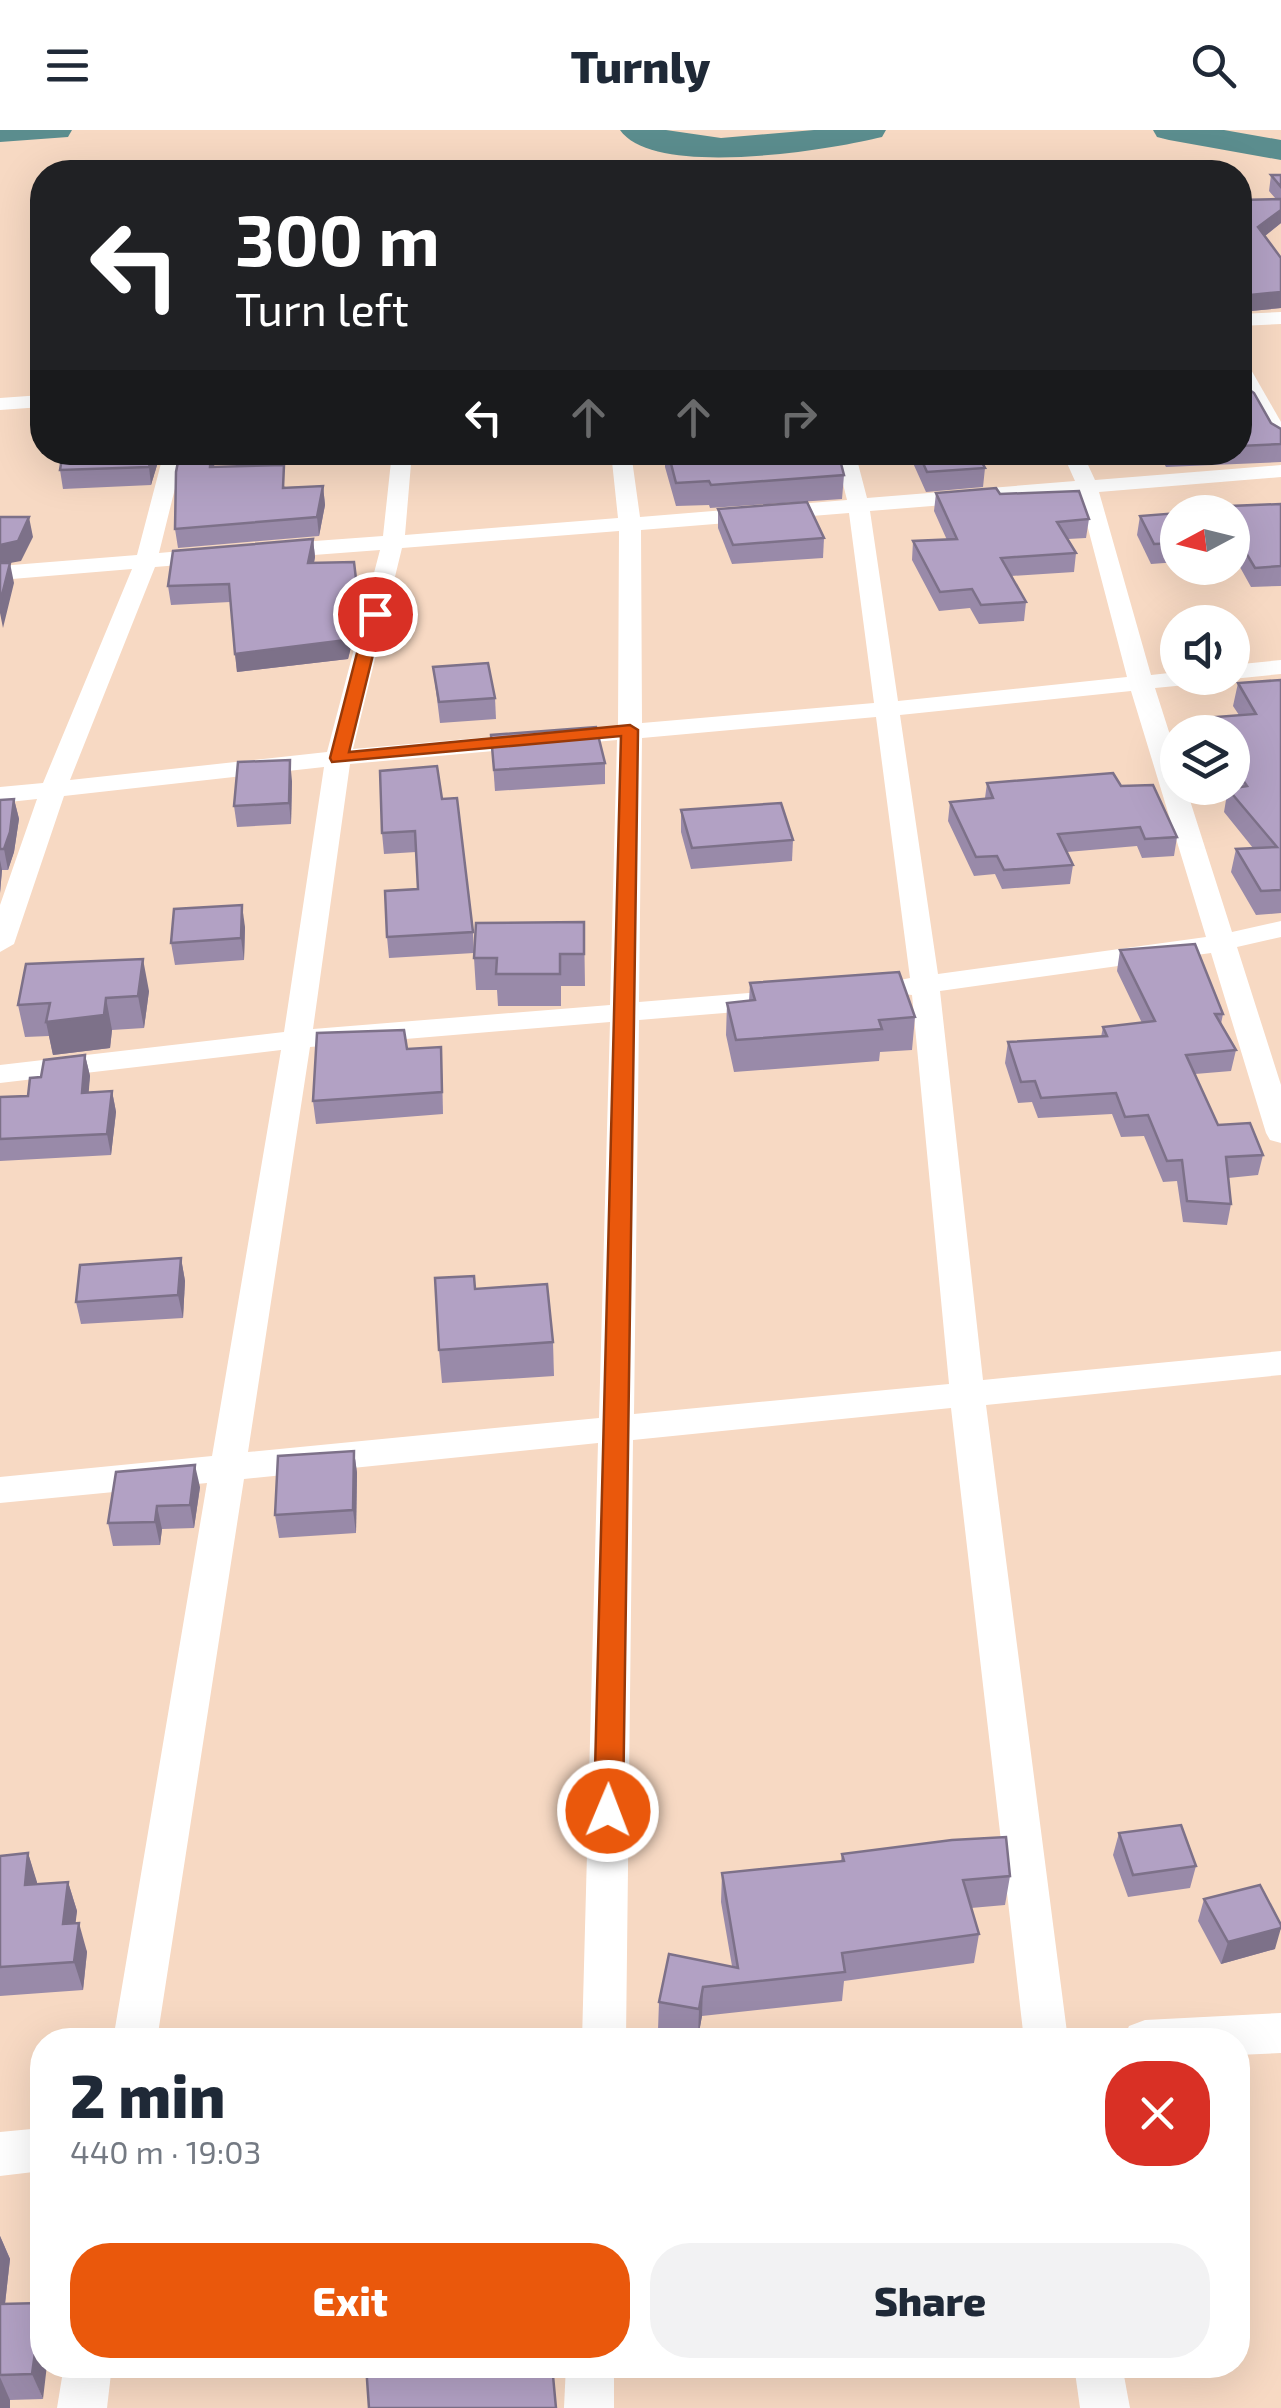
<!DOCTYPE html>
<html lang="en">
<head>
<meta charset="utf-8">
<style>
  :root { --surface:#fff; --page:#f2f2f3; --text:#1f2937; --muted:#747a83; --accent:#ea580c }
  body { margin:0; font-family:"Exo 2",sans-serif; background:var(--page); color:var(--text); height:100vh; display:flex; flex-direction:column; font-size:38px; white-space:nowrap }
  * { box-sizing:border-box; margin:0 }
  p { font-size:32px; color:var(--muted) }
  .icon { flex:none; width:55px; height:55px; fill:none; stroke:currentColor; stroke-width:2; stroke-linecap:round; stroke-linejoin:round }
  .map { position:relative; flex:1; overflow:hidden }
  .sheet { position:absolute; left:30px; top:1898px; width:1220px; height:350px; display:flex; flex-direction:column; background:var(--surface); border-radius:40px; box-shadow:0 10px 40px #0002 }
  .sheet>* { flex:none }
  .banner { position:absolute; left:30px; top:30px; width:1222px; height:305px; border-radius:40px; box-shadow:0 10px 40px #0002; background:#202124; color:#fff; overflow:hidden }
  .needle { width:65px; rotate:263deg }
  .buttons { position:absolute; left:1160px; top:365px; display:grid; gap:20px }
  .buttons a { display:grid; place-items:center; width:90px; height:90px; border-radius:50%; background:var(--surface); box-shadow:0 10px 40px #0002; font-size:50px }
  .pin { position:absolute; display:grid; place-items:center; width:85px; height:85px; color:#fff; margin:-42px; border:5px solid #fff; border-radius:50%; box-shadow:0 2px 10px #0007 }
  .me { position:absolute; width:110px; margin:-55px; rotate:1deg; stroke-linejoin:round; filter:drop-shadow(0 0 8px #0008) }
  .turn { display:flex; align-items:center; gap:35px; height:210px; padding:0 40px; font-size:45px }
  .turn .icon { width:130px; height:130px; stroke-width:2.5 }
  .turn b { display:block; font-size:70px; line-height:85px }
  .lanes { display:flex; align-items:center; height:95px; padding:0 40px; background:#0003; justify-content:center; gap:50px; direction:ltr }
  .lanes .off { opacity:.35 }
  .round { display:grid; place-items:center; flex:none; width:105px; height:105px; border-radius:40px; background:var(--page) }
  .head { display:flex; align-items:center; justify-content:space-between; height:170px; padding:0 40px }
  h1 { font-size:60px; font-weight:800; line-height:75px }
  .primary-button { display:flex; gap:20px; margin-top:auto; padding:20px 40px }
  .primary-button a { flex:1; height:115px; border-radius:40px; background:var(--accent); color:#fff; font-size:40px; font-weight:800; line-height:115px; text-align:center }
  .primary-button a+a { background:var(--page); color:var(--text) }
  header { display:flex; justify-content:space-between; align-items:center; height:130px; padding:0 40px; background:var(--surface); font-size:45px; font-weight:800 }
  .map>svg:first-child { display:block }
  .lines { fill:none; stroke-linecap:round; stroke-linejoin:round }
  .river { fill:#5b8d8e; fill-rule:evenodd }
  .street { fill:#fff; fill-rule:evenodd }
  .wall { fill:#998aa9 }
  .shaded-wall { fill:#7d7189 }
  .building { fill:#b2a1c4; stroke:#7d7189; stroke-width:2.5 }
  .route { fill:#ea580c; stroke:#983908; stroke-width:2.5 }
</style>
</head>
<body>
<header><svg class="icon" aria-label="menu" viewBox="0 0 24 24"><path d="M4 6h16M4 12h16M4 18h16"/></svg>Turnly<svg class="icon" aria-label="search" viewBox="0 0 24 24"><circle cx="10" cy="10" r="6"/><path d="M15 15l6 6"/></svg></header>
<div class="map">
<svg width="1281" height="2278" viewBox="0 0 1281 2278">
  <rect width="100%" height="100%" fill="#f7d9c3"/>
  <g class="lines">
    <g class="river">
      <path d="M0,0H72L68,7L0,12Z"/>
      <path d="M620,0H666L721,8L814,0H886L882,7C830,20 654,49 620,0Z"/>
      <path d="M1153,0H1224L1281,10V30L1169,10L1157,7Z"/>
    </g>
    <g class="street">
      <path d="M1281,182V194L1240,196V184Z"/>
      <path d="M1240,232L1250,238L1281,292V315L1271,309L1240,255Z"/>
      <path d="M42,265V277L0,280V268Z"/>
      <path d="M164,322H184L159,423L215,418L226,425L215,432L155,437L70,650L327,622L380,420L274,428L263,421L274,414L383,406L392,322H412L405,405L618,388L611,322H631L640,387L847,370L835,322H855L867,368L1075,351L1062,322H1082L1095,350L1281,335V347L1099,362L1151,545L1178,542V548H1198L1186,555L1155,558L1178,630V658H1186L1232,802L1281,791V807L1237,817L1281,955V1013L1270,1010L1266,1003L1211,823L940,861L983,1250L1281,1221V1245L986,1275L1068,1910H1024L951,1278L633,1310L626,1910H582L598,1313L244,1349L157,1910H113L207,1353L0,1373V1347L212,1326L281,920L0,953V935L284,902L324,637L64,666L14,814L0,822V775L37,669L0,673V657L43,653L132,439L0,450V436L137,425ZM1079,364L1127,547L898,571L870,381ZM849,383L874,573L642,593L641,400ZM619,401L618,596L353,619L402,418ZM1131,561L1206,807L938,844L900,585ZM876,587L910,848L895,851L891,857L895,863L912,865L949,1254L634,1284L639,890L772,879L782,876L786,870L782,864L772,861L639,872L642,608ZM617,610L610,875L313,899L350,634ZM610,892L599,1288L248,1322L310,917Z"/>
      <path d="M1281,530V544L1232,549L1226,548H1232V535Z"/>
      <path d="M1281,1883V1923L1238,1925V1910H1123L1129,1896L1145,1890Z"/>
      <path d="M42,1998V2041L0,2046V2002Z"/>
      <path d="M64,2235H112L107,2278H57Z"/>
      <path d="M566,2235H614V2278H564Z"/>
      <path d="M1074,2235H1122L1130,2278H1080Z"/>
    </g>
  </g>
  <g class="wall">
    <path d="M1271,45H1281V93L1265,106L1281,128V178L1240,182V70L1276,69L1269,61Z"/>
    <path d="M1240,256L1281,314V332L1166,337L1162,330L1133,331L1127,322H1240Z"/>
    <path d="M161,322L151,355L63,359L60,340Z"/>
    <path d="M180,322H215L214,337L286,357L323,356L325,375L319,406L178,418L175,399Z"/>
    <path d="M665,322H838L844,345L842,369L710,378L709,375L676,376L665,337Z"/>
    <path d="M914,322H1007V325L979,327L985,338L983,357L926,362L913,333Z"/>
    <path d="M936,363L1000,364L1089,389L1086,408L1068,409L1076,423L1074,442L1011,446L1026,472L1024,491L979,494L970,478L939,481L912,430L913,411L947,410L934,381Z"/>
    <path d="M1281,374V456L1251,457L1236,430H1232V382L1230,380L1231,376Z"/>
    <path d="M718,379L824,408L823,428L732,434L718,398Z"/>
    <path d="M1178,383V432L1151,434L1137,405L1140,386Z"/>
    <path d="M313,409L315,427L314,433L359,485L356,498L349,499L351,517L348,529L237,542L230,472L171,475L168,456Z"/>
    <path d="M433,537L495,568L496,589L440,593Z"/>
    <path d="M1281,550V783L1256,785L1231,742L1236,719L1253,718L1224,682L1228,658H1232V602H1200L1202,588L1239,585L1233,576L1238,553Z"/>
    <path d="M491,605L605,633V654L495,661Z"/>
    <path d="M292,651L291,694L237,697L234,676Z"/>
    <path d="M987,653L1121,656L1177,707L1174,726L1142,728L1137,716L1067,722L1073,735L1070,754L1002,759L995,744L974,746L948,691L950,672L985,668Z"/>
    <path d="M14,669L19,689L14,722L8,740H2L0,763V670Z"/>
    <path d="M442,669L473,802L474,823L389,828L387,807L418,759L416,722L384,724L382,703Z"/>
    <path d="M681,680L793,710L792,731L691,739L681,702Z"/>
    <path d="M584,792L585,856H561V876H498L497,860H476L474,828Z"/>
    <path d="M245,797L244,830L175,835L171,813Z"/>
    <path d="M1120,820L1223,884L1221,894L1236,920L1231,941L1195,944L1218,995L1263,1025L1258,1045L1228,1048L1231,1074L1227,1095L1183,1092L1177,1051L1163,1052L1144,1006L1121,1007L1112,984L1038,988L1032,972L1018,973L1005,933L1008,912L1101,907L1103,897L1142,893L1117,841Z"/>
    <path d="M750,853L915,887L912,920L880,922L879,931L734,942L726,905L727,873L749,871Z"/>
    <path d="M149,861L144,898L112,900L110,918L53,925L49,906L25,907L18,875Z"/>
    <path d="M407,919L442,939L443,984L316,994L313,971Z"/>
    <path d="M85,925L90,946L88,962L112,961L116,982L111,1025L0,1031V967L28,966L41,947Z"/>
    <path d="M181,1128L185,1151L183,1188L81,1194L76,1172Z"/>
    <path d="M475,1159L553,1212L554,1246L442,1253L439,1220Z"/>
    <path d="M354,1321L357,1343L356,1403L279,1408L275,1385Z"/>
    <path d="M200,1357L194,1398L162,1399L160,1415L113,1416L108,1393Z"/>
    <path d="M1119,1703L1196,1736L1190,1758L1128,1767L1113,1725Z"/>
    <path d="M28,1723L37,1754L68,1752L77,1781L75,1793L87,1822L83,1860L0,1866V1726Z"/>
    <path d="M842,1724L1010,1746L1005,1775L971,1778L979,1804L974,1833L844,1851L842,1871L702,1886L698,1908L658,1900L659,1872L732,1836L721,1772L722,1743L841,1731Z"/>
    <path d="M1204,1769L1275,1819L1221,1834L1198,1791Z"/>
    <path d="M0,2106L10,2129L5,2174L43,2269L10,2270L0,2278Z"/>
  </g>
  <g class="shaded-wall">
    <path d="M1281,80V93L1256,113L1258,97Z"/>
    <path d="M1281,162V178L1240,182V166Z"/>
    <path d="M153,322H161L151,355L149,337Z"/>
    <path d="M211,322H215L213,356L210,337Z"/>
    <path d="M323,356L325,375L319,406L317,387Z"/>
    <path d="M29,387L33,407L21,431L10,433L14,453L3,498L0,483V415Z"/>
    <path d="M313,409L315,427L310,452L308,433Z"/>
    <path d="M358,466L359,485L356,498L354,480Z"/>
    <path d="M349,498L351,517L348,529L237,542L235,524Z"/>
    <path d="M290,630L292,651L291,694L289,673Z"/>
    <path d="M14,669L19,689L14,722L8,740L4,719Z"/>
    <path d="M0,730L2,740L0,763Z"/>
    <path d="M242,775L245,797L244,830L241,808Z"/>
    <path d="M143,829L149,861L144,898L138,866Z"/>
    <path d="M106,868L112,900L110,918L53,925L46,892Z"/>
    <path d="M85,925L90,946L87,984L82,963Z"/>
    <path d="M112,961L116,982L111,1025L107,1004Z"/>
    <path d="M181,1128L185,1151L183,1188L178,1165Z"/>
    <path d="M354,1321L357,1343L356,1403L353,1380Z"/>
    <path d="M195,1335L200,1357L194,1398L190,1375Z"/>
    <path d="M157,1376L162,1399L160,1415L155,1392Z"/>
    <path d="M28,1723L37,1752L34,1784L25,1755Z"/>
    <path d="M68,1752L77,1781L72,1823L63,1794Z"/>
    <path d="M79,1793L87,1822L83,1860L74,1832Z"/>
    <path d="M1281,1798L1275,1819L1221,1834L1228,1812Z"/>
    <path d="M703,1857L702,1886L698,1908L699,1879Z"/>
    <path d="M0,2106L10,2129L2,2200L0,2195Z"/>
    <path d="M42,2173V2235H47L43,2269L32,2244Z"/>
    <path d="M0,2247L10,2270V2278H0Z"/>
  </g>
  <g class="building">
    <path d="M1271,45H1281V57Z"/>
    <path d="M1281,69V80L1258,97L1281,128V162L1240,166V70Z"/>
    <path d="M1240,256H1244L1254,263L1271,293L1281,299V314L1240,316Z"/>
    <path d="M63,322H153L149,337L60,340Z"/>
    <path d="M180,322H211L210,337L284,335L283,358L323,356L317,387L175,399L176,342Z"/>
    <path d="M668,322H838L844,345L711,355L709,351L676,353Z"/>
    <path d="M918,322H976L985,338L927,342Z"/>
    <path d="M996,358L1000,364L1079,361L1089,389L1057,392L1076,423L1001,428L1026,472L981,475L972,459L940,462L913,411L957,409L936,363Z"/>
    <path d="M807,372L824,408L733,415L718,379Z"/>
    <path d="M1281,374V436L1255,438L1239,411H1232V382H1193L1234,380L1231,376Z"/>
    <path d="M1178,383V413L1154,414L1140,386Z"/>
    <path d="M0,387H29L18,411L0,415Z"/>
    <path d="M313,409L308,433L354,432L358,466L354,480H345L349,498L346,510L235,524L229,454L168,456L173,421Z"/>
    <path d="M0,433H10L0,473Z"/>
    <path d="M488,533L495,568L439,572L433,537Z"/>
    <path d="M1281,550V760L1261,761L1236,719L1277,717L1228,659L1247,656L1232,634V602H1212L1202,588L1256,584L1238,553Z"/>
    <path d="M596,597L605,633L494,640L491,605Z"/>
    <path d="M290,630L289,673L234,676L238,632Z"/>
    <path d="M437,636L442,669L457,668L473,802L387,807L385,761L418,759L415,701L382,703L380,641Z"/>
    <path d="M1113,643L1121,656L1153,655L1177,707L1145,709L1140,697L1058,704L1073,735L1004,740L997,726L976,727L950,672L993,668L987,653Z"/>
    <path d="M14,669L10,702L4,719H0V670Z"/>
    <path d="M781,673L793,710L692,718L681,680Z"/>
    <path d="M242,775L241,808L171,813L174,779Z"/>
    <path d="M584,792V824H560V844H496L497,828H474L476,793Z"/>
    <path d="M1195,814L1223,884H1215L1236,920L1186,925L1218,995L1250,993L1263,1025L1226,1027L1231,1074L1187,1071L1182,1030L1167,1031L1148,985L1125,987L1116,963L1041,968L1035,951L1021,952L1008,912L1107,906L1103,897L1155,891L1120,820Z"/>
    <path d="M143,829L138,866L106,868L104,885L46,892L50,873L18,875L26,834Z"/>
    <path d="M899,842L915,887L879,890L882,899L736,910L727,873L755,870L750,853Z"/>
    <path d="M404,900L407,919L441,917L442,962L313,971L317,903Z"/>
    <path d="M85,925L82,963L112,961L107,1004L0,1009V967L28,966L30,948L41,947L44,930Z"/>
    <path d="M181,1128L178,1165L76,1172L80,1135Z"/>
    <path d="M474,1146L475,1159L547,1154L553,1212L439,1220L435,1148Z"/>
    <path d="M354,1321L353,1380L275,1385L278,1326Z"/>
    <path d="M195,1335L190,1375L157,1376L155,1392L108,1393L116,1342Z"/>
    <path d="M1181,1695L1196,1736L1133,1745L1119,1703Z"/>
    <path d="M1006,1707L1010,1746L963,1750L979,1804L842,1823L845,1842L703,1857L699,1879L659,1872L669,1824L738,1838L722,1743L844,1731L842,1724L952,1710Z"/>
    <path d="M28,1723L25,1755L68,1752L63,1794L79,1793L74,1832L0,1837V1726Z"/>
    <path d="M1260,1755L1281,1795V1798L1228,1812L1204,1769Z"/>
    <path d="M42,2173L32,2244L0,2245V2174Z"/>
    <path d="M366,2235H552L556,2278H369Z"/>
  </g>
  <path class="route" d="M375,479L383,484L349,622L630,595L638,600L623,1681L619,1690L608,1693L598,1690L594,1681L621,606L332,632L330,628L367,484Z"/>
</svg>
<div class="buttons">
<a><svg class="needle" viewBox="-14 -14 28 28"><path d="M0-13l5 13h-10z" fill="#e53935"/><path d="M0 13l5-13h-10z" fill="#747a83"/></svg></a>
<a><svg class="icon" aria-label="sound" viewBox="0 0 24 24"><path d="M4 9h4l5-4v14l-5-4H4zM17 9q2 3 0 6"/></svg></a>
<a><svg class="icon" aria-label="layers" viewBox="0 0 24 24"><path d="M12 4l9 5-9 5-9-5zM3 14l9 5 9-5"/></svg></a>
</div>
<div class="pin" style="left:375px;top:484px;background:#d93025"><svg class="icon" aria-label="arrive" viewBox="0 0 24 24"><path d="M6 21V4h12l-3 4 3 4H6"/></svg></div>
<svg class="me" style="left:608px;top:1681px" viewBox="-20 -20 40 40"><circle r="17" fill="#ea580c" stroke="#fff" stroke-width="3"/><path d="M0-11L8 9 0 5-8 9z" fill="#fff"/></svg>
<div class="banner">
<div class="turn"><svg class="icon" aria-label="left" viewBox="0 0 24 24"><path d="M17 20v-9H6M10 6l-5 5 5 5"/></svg><div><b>300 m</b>Turn left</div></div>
<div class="lanes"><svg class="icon" aria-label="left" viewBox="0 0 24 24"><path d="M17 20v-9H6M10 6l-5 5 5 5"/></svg><svg class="icon off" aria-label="ahead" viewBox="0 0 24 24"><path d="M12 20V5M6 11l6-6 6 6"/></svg><svg class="icon off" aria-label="ahead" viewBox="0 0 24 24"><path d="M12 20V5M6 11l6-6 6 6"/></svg><svg class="icon off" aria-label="right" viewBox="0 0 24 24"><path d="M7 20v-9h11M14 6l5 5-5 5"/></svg></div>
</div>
<section class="sheet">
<div class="head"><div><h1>2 min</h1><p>440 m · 19:03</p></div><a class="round" style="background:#d93025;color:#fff"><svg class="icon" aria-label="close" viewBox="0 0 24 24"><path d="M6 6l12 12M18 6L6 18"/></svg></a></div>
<div class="primary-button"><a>Exit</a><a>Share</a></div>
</section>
</div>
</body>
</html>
